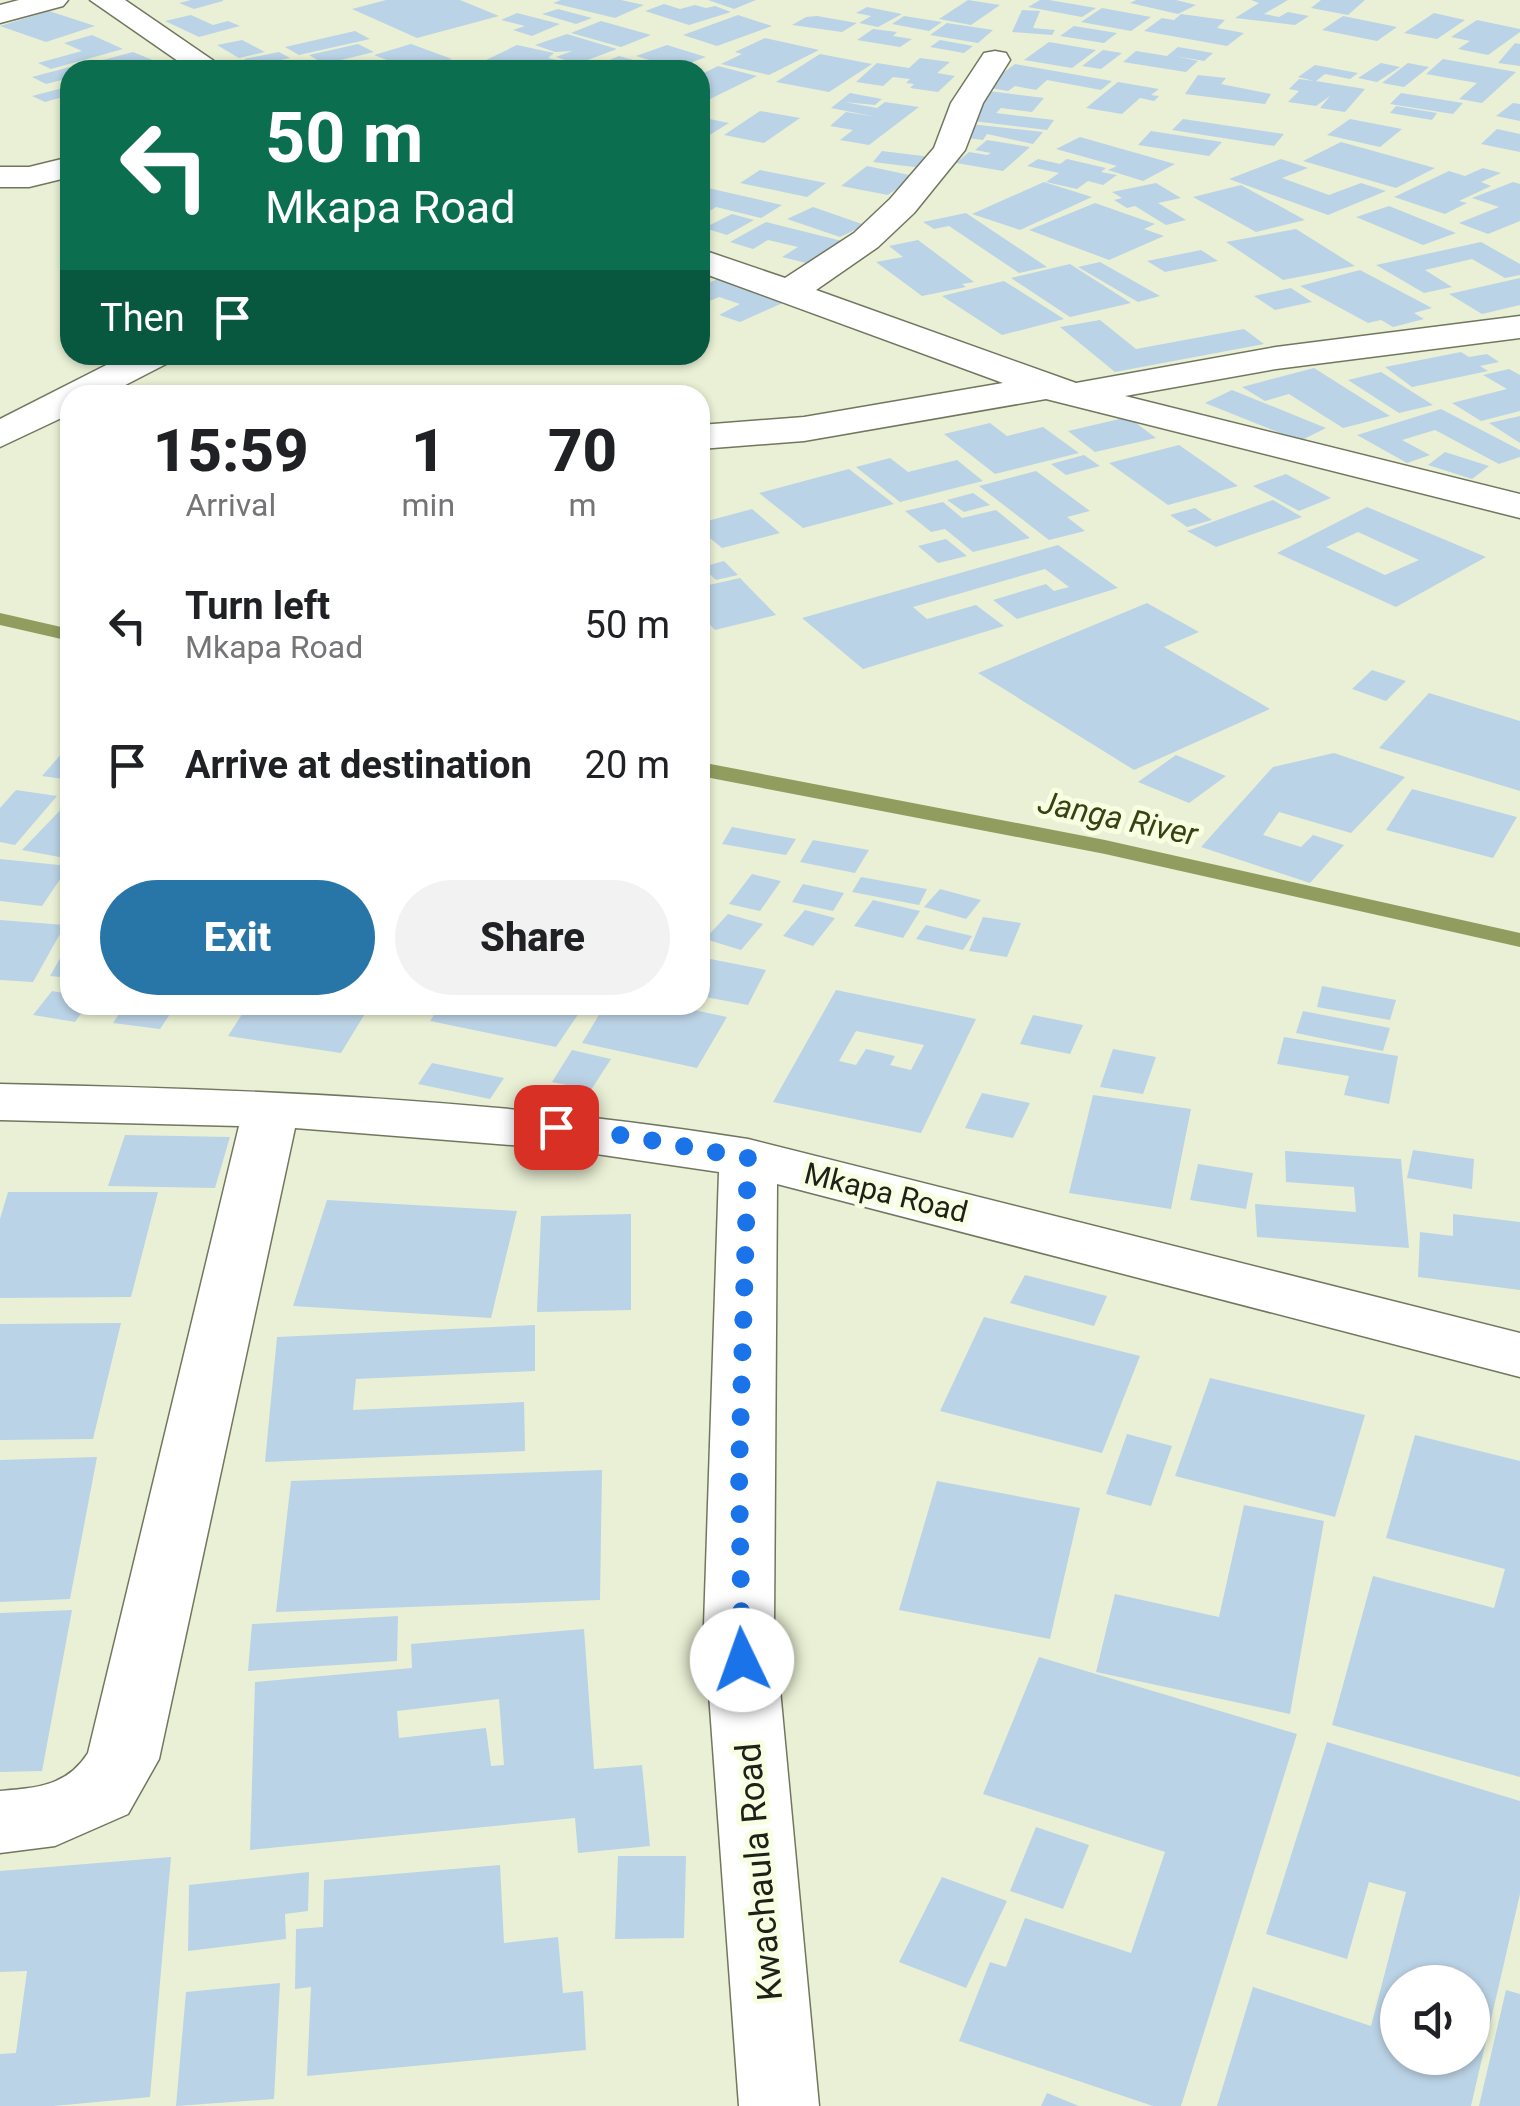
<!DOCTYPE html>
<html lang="en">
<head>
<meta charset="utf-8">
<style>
  :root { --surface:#fff; --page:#f2f2f2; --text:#202124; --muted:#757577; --accent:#2876a8 }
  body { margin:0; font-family:Roboto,sans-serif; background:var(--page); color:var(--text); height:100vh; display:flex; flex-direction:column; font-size:38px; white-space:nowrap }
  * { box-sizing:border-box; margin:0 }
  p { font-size:32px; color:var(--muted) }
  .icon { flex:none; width:55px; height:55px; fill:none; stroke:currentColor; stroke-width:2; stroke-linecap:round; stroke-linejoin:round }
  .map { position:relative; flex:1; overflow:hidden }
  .details { position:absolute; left:60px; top:385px; width:650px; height:630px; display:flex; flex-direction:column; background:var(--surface); border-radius:30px; box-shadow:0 2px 8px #0004 }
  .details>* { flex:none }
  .banner { position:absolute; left:60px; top:60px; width:650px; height:305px; border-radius:30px; box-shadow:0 2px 8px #0004; background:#0b6e4f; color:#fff; overflow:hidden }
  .tools { position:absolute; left:1380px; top:1965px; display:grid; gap:20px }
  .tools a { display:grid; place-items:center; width:110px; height:110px; border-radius:50%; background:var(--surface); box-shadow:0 2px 8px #0004; font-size:50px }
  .pin { position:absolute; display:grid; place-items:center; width:85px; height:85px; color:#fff; margin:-42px; border-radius:20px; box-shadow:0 5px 15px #0006 }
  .me { position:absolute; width:110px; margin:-55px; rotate:357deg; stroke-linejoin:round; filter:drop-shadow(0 0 8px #0008) }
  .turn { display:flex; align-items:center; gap:35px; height:210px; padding:0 40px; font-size:45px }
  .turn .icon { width:130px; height:130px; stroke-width:2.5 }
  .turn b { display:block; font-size:70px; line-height:85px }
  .then { display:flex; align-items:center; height:95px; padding:0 40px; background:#0003; gap:20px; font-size:38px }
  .eta { display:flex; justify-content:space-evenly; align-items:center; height:170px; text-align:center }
  .eta b { font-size:60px; font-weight:800; line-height:70px }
  .action { display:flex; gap:20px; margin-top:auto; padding:20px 40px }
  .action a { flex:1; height:115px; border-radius:60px; background:var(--accent); color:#fff; font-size:40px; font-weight:800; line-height:115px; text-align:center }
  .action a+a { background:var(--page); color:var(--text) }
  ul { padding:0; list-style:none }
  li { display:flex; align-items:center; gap:30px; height:140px; padding:0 40px }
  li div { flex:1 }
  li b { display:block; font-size:38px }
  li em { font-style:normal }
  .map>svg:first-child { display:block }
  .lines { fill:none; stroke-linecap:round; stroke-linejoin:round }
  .stream { fill:#919d5f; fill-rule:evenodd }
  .building { fill:#bbd3e6; fill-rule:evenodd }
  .minor-casing { stroke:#71775f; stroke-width:3 }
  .minor { fill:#fff; fill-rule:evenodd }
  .route { stroke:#1a73e8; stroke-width:18; stroke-dasharray:0 32.4 }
  .labels { text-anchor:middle; stroke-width:10; stroke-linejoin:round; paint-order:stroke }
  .street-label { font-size:30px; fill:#1f2118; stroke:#f7fee2 }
  .water-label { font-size:32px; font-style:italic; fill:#394111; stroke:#f7fee2 }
  .near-street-label { font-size:35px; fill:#1f2118; stroke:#f7fee2 }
</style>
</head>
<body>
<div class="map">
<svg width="1520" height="2106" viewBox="0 0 1520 2106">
  <rect width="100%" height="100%" fill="#eaf0d5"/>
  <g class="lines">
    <g class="stream">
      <path d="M0,613L70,629V641L0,625Z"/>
      <path d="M700,762L1105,840L1520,933V947L1105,854L700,776Z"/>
    </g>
  </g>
  <g class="building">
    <path d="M191,0H223V1L194,9L179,3Z"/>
    <path d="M386,0H460L499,16L417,38L352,9Z"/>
    <path d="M561,0H621L644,5L615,18L553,3Z"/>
    <path d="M708,0H756L734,9Z"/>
    <path d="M968,0L1000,5L971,25L939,19Z"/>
    <path d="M1040,0H1049L1096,8L1082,17L1028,7Z"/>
    <path d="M1136,0H1176L1196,5L1178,14L1130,3Z"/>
    <path d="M1251,0H1288L1264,14L1279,17L1288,12L1309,16L1295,25L1235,18L1259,3Z"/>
    <path d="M1321,0H1365L1348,15L1311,8Z"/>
    <path d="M664,4L680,9L695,5L706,8L715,6L731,12L689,25L645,11Z"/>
    <path d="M867,7L902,14L878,27L859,23L871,16L856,13Z"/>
    <path d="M1102,8L1151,17L1131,31L1081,22Z"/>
    <path d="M558,9L592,18L576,24L542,14Z"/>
    <path d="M1022,10L1040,11L1033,28L1055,30L1052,35L1012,32Z"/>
    <path d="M49,11L95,26L46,42L0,26Z"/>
    <path d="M517,13L560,24L532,36L513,30L525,26L501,20Z"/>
    <path d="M1434,13L1465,20L1437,39L1404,33Z"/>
    <path d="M1181,14L1225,20L1217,28L1244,33L1227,46L1144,31L1162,18L1174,20Z"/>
    <path d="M191,15L213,25L228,21L240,26L199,37L165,21Z"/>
    <path d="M738,15L772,26L717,46L683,35Z"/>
    <path d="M817,16L857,23L842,32L792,25L806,17Z"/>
    <path d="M904,16L942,22L929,31L892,24Z"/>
    <path d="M1343,16L1397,27L1377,41L1322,30Z"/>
    <path d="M1477,20L1520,29V32L1488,55L1458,49L1470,41L1451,37Z"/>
    <path d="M601,21L651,35L621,47L571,33Z"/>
    <path d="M947,23L993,30L978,43L930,35Z"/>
    <path d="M1074,26L1117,33L1104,43L1060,36Z"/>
    <path d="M873,29L897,32L893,36L912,39L900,47L857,40Z"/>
    <path d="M355,31L370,39L299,55L285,47Z"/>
    <path d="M567,34L617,49L577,64L556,57L572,51L555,52L535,45Z"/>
    <path d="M92,35L123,49L51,69L38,63L82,51L64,43Z"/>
    <path d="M765,38L819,50L769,75L721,64L742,54L735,52Z"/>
    <path d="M242,40L265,52L239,58L217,45Z"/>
    <path d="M940,40L973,46L964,53L930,47Z"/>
    <path d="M1049,42L1096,50L1072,68L1024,60Z"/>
    <path d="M1515,43L1520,44V66L1498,63Z"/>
    <path d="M358,44L374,52L324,64L309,55Z"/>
    <path d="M411,44L452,59L417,70H392L402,66L374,55Z"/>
    <path d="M517,45L554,53L548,58L575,64L564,70L486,68L495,63L484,61Z"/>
    <path d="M667,45L706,57L677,68L636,56Z"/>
    <path d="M1178,47L1213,53L1204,61L1175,56L1198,61L1186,72L1123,62L1136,51L1167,56Z"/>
    <path d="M1103,50L1122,53L1101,69L1082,66Z"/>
    <path d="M133,52L167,66L126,70L103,60Z"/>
    <path d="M279,52L290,58L255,66L244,59Z"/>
    <path d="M820,54L872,64L829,92L776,82Z"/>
    <path d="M619,56L665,69V70L593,67Z"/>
    <path d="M920,58L950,62L937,73L955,76L938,92L910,88L914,84L906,83L910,79L893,77L883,86L856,82L877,63L909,68Z"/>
    <path d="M1443,59L1516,72L1482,103L1459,99L1477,83L1426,74Z"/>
    <path d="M1381,63L1400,67L1377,82L1358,78Z"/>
    <path d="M1408,63L1429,67L1404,87L1382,83Z"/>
    <path d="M81,64L94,70H70V78L46,84L32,77Z"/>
    <path d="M1015,64L1112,81L1101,90L1047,80L1036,90L1015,86L1008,91L984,87Z"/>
    <path d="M1315,65L1358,73L1350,79L1325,74L1316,81L1365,89L1345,112L1320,108L1330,96L1316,106L1288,102L1299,91L1289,89L1299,79L1314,81L1298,77Z"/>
    <path d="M718,66L757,76L708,100L700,98V75Z"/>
    <path d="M1198,75L1226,78L1221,84L1271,94L1265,104L1185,94Z"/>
    <path d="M1118,82L1159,89L1151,95L1159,96L1154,101L1140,98L1122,114L1086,108Z"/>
    <path d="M59,89L70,95L45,102L32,96Z"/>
    <path d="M980,90L1044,98L1032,112L1001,108L996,113L1054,120L1047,130L965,120Z"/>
    <path d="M850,93L882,99L875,105L844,102L877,108L885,102L919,107L869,145L840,140L853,130L830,126L846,112L877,117L831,108Z"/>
    <path d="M1401,93L1463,103L1453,114L1390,104Z"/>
    <path d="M1513,103L1520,104V121L1496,116Z"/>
    <path d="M1396,106L1437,113L1432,120L1390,113Z"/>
    <path d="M760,111L800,118L764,143L724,135Z"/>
    <path d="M700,117L729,123L708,136L700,134Z"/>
    <path d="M1183,119L1284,134L1274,146L1172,130Z"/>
    <path d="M1350,119L1402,129L1380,147L1327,135Z"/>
    <path d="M970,124L1043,132L1033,144L987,134L983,140L959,137Z"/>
    <path d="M1497,129L1520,134V152L1481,144Z"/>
    <path d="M1151,131L1222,142L1209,156L1138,145Z"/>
    <path d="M1080,137L1175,164L1143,181L1108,170L1117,166L1056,149Z"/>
    <path d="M987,140L1030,147L1003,171L956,163L969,152L987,155L991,153L975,150Z"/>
    <path d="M1341,142L1435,168L1396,188L1303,161Z"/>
    <path d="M882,151L931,157L922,168L873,162Z"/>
    <path d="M1038,159L1060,164L1067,159L1106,168L1101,172L1117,175L1103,185L1088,181L1077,189L1046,182L1059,173L1027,166Z"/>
    <path d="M1281,159L1308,168L1282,178L1329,195L1361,183L1386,191L1328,215L1229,179Z"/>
    <path d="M867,166L914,176L888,195L841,186Z"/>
    <path d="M1483,168L1501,173L1481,182L1491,186L1459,201L1467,203L1445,214L1394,197L1449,171L1465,176Z"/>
    <path d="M760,170L826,183L807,197L740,183Z"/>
    <path d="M1044,182L1092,197L1020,230L972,214Z"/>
    <path d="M1513,182L1520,184V221L1488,234L1459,223L1499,207L1472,198Z"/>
    <path d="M1156,183L1181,198L1158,203L1186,220L1166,225L1135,206L1127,208L1114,200L1122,198L1112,192Z"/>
    <path d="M1241,185L1305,220L1256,232L1193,197Z"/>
    <path d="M708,188L782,205L761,218L716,207L700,217V192Z"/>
    <path d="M1095,203L1155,224L1144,229L1164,236L1109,260L1029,230Z"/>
    <path d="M1389,206L1456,233L1423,245L1356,217Z"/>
    <path d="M813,207L865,225L840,237L787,219Z"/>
    <path d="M966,213L1047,267L1019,273L949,226L934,229L923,222Z"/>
    <path d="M732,214L754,220L727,235L704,228Z"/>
    <path d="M766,222L842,241L806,263L782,257L798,247L768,240L753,249L730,242Z"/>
    <path d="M1296,229L1355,266L1283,280L1226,242Z"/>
    <path d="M918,240L974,282L962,284L966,287L922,296L876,262L903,257L889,246Z"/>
    <path d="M1481,242L1520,264V275L1505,278L1472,259L1425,270L1452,287L1424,293L1376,265Z"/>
    <path d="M1201,250L1218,261L1165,272L1147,261Z"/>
    <path d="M1100,262L1160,296L1138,302L1078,267Z"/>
    <path d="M1070,264L1131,303L1070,317L1011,278Z"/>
    <path d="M1360,270L1432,308L1414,313L1424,319L1393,327L1381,320L1368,323L1300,286Z"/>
    <path d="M722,277L787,301L740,322L719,315L740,304L719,297L700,305V287Z"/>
    <path d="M1520,278V305L1482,314L1449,294Z"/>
    <path d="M1004,281L1064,319L1002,335L942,296Z"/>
    <path d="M1291,288L1312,302L1275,310L1254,296Z"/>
    <path d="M1100,320L1136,349L1244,329L1264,344L1115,372L1060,327Z"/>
    <path d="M1461,352L1469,357L1487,354L1499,362L1480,366L1488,371L1412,387L1385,367Z"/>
    <path d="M1314,368L1390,416L1343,428L1289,394L1265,401L1242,387Z"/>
    <path d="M1509,369L1520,375V411L1481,421L1452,403L1507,389L1483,375Z"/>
    <path d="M1381,372L1433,405L1399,413L1348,380Z"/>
    <path d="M1232,390L1326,428L1300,441L1205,403Z"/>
    <path d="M1441,409L1520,450V457L1499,464L1435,430L1402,440L1430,455L1407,463L1357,435Z"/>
    <path d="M1520,416V443L1489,423Z"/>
    <path d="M1128,417L1156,438L1095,452L1068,431Z"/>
    <path d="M990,423L1007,436L1043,427L1079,453L995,474L944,434Z"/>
    <path d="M1179,445L1238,486L1168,505L1109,463Z"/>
    <path d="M1445,452L1489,466L1472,479L1428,465Z"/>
    <path d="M1084,455L1100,466L1066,475L1051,464Z"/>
    <path d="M890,458L908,472L957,460L983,481L900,502L856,467Z"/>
    <path d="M849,469L894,504L803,528L759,493Z"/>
    <path d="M1036,471L1090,511L1067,517L1085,531L1049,540L979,486Z"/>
    <path d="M1286,474L1331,498L1299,511L1253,486Z"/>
    <path d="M973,493L990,505L964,512L947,500Z"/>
    <path d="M1273,500L1302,517L1216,547L1187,531Z"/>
    <path d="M943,502L962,518L996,510L1030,538L973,552L945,529L931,532L905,511Z"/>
    <path d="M1367,507L1486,557L1396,607L1277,553ZM1358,532L1419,560L1385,575L1326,547Z"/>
    <path d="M1195,508L1212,520L1187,527L1170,515Z"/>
    <path d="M752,509L780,533L722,548L700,530V523Z"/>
    <path d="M946,539L967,556L938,563L918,546Z"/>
    <path d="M1058,545L1118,588L1017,619L993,600L1046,584L1054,591L1069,587L1045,569L913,607L927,619L976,605L1004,626L863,669L802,618Z"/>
    <path d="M724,561L738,575L716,580L702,567Z"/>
    <path d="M740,578L776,615L715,630L700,614V587Z"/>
    <path d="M1147,603L1199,632L1164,647L1270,709L1134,770L978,673Z"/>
    <path d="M1372,670L1406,681L1386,701L1352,689Z"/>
    <path d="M1429,693L1520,721V791L1379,748Z"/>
    <path d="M70,744V780L42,776Z"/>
    <path d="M1334,753L1405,777L1351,833L1279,812L1263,835L1301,847L1313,835L1344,845L1310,883L1201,847L1273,767Z"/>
    <path d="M1176,755L1226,776L1189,803L1138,782Z"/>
    <path d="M1412,789L1517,817L1493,858L1386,830Z"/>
    <path d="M16,790L57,796L15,845L0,842V808Z"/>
    <path d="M70,800V859L22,850Z"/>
    <path d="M732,827L796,839L786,855L722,844Z"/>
    <path d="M813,840L869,850L855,873L800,862Z"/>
    <path d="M0,859L69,866L42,906L0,901Z"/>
    <path d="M752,874L781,881L760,911L729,904Z"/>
    <path d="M861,877L927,889L919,905L852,892Z"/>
    <path d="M803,884L844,893L833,911L792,902Z"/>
    <path d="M940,889L981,900L966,919L924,907Z"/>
    <path d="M873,900L920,911L903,938L854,926Z"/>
    <path d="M805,910L835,918L813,946L783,936Z"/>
    <path d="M728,914L763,924L741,950L705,939Z"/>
    <path d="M983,917L1021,923L1007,957L969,951Z"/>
    <path d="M0,920L65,925L33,982L0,980Z"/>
    <path d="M926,925L972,936L963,950L916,939Z"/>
    <path d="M70,941V978L50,976Z"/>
    <path d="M700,957L766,970L748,1005L700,996Z"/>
    <path d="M1322,986L1396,1000L1390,1020L1317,1007Z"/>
    <path d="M836,990L976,1019L921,1133L773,1102ZM856,1031L924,1045L911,1070L890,1065L895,1056L866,1049L856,1065L839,1061Z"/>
    <path d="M52,991L70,994V1005H87L75,1022L33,1015Z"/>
    <path d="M125,1005H176L160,1029L113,1023Z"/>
    <path d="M248,1005H319L366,1012L341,1053L228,1036Z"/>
    <path d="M441,1005H542L579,1013L556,1047L430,1021Z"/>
    <path d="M605,1005H670L727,1017L697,1068L582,1043Z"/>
    <path d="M1303,1011L1390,1028L1383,1051L1296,1033Z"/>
    <path d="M1033,1015L1083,1025L1070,1054L1020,1044Z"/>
    <path d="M1284,1037L1398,1056L1389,1104L1344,1095L1349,1076L1277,1064Z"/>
    <path d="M1113,1049L1156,1057L1143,1094L1100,1087Z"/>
    <path d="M572,1050L611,1059L591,1090L552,1082Z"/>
    <path d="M432,1063L504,1078L490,1099L418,1084Z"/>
    <path d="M982,1093L1030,1103L1013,1138L965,1128Z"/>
    <path d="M1093,1095L1191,1109L1171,1209L1069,1193Z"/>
    <path d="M125,1135L230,1137L215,1188L108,1186Z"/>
    <path d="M1413,1150L1474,1159L1472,1189L1407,1178Z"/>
    <path d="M1285,1151L1401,1159L1409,1248L1257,1237L1255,1204L1356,1212L1354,1187L1286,1182Z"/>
    <path d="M1198,1164L1253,1173L1246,1209L1190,1200Z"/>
    <path d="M8,1192H158L131,1297L0,1298V1219Z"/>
    <path d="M327,1200L517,1211L491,1318L293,1306Z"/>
    <path d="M631,1214V1310L537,1312L541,1216Z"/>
    <path d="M1453,1214L1520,1222V1290L1418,1277L1420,1232L1453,1236Z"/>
    <path d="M1025,1275L1107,1296L1094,1326L1010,1303Z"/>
    <path d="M984,1317L1140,1356L1102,1453L940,1411Z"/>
    <path d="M121,1323L93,1439L0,1440V1324Z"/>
    <path d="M535,1325V1371L356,1379L353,1410L524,1402L525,1451L265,1462L277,1337Z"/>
    <path d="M1210,1378L1365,1415L1335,1517L1175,1476Z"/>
    <path d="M1127,1434L1172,1446L1151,1506L1106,1494Z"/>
    <path d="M1415,1435L1520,1461V1777L1332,1725L1373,1576L1494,1608L1505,1569L1386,1538Z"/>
    <path d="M97,1457L70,1599L0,1602V1460Z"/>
    <path d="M602,1470L600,1600L276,1612L291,1481Z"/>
    <path d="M937,1481L1080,1508L1050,1639L899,1610Z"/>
    <path d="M1244,1505L1324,1521L1290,1714L1096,1672L1115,1594L1219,1617Z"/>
    <path d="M72,1610L42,1771L0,1772V1613Z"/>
    <path d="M398,1616L397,1661L248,1671L252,1624Z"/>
    <path d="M584,1629L594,1769L642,1765L650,1846L578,1853L575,1818L250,1850L255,1682L412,1668L411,1644ZM499,1699L504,1765L491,1766L486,1728L399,1738L397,1711Z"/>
    <path d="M1039,1657L1297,1734L1181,2106H1153L959,2041L990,1962L1006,1967L1025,1918L1131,1953L1165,1852L983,1794Z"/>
    <path d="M1327,1742L1520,1801V1894L1471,2106H1217L1253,1987L1371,2026L1406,1892L1369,1882L1347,1959L1266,1934ZM1398,1982H1472V2058H1398Z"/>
    <path d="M1036,1827L1089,1845L1063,1909L1010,1891Z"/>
    <path d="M618,1856H686L684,1938L615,1939Z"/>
    <path d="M171,1857L150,2097L54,2106H0V2054L16,2053L27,1971L0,1972V1871Z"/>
    <path d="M500,1865L504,1943L558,1937L563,1993L583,1991L586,2050L307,2076L311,1987L295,1989L296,1929L323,1927L324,1880Z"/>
    <path d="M309,1872L308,1911L285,1914L286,1939L188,1951L189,1885Z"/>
    <path d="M942,1877L1007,1901L966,1988L899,1962Z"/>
    <path d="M280,1983L274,2099L176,2106L186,1992Z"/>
    <path d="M1506,1990L1520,1994V2106H1479Z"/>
    <path d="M1047,2093L1079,2106H1041Z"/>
  </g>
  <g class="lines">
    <g class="minor-casing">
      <g id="minor">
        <path d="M19,0H68L63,6L0,23V5Z"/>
        <path d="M90,0H125L227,70H191Z"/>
        <path d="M995,51L1006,53L1010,60L983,103L965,150L914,213L878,247L816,290L1076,383L1276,347L1520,316V338L1276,369L1125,396L1520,494V518L1046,399L804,441L700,449V425L804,417L1003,383L700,272V249L785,278L854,233L890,199L934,148L951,103L984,53Z"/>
        <path d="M70,157V177L29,187H0V167H29Z"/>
        <path d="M126,355H174L168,363L106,395H70V414L0,447V419Z"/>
        <path d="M0,1084C251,1089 499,1099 748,1139L1520,1333V1377L777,1184L774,1625L819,2106H739L704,1625L719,1172L562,1149L295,1128L159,1759L128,1814L55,1846L0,1853V1791C37,1788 67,1786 88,1753L239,1126L0,1120Z"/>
      </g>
    </g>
    <use href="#minor" class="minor"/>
  </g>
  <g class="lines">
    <path class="route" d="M556,1127L628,1136L748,1158L739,1472L742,1660"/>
  </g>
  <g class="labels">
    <g class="street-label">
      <text transform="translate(886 1193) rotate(14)" y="10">Mkapa Road</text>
    </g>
    <g class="water-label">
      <text transform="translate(1118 818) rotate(12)" y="11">Janga River</text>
    </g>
    <g class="near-street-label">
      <text transform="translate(759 1872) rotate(-95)" y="12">Kwachaula Road</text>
    </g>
  </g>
</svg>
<div class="tools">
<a><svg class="icon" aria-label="sound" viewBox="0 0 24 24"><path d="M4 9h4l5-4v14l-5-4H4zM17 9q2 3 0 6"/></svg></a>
</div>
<div class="pin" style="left:556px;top:1127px;background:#d93025"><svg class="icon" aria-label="arrive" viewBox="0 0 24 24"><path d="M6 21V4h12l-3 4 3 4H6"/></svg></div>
<svg class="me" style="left:742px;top:1660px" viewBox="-20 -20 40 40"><circle r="19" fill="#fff"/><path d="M0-13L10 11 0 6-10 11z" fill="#1a73e8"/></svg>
<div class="banner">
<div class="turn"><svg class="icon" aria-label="left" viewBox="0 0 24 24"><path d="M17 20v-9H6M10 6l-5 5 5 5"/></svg><div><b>50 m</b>Mkapa Road</div></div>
<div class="then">Then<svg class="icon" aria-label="arrive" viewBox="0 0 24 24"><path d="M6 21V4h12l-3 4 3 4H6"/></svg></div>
</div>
<section class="details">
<div class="eta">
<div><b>15:59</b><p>Arrival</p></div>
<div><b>1</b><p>min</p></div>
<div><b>70</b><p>m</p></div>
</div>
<ul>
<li><svg class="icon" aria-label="left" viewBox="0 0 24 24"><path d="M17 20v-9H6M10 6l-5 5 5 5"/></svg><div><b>Turn left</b><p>Mkapa Road</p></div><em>50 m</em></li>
<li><svg class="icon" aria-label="arrive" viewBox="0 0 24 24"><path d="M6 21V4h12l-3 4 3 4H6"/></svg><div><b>Arrive at destination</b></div><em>20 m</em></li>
</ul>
<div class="action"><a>Exit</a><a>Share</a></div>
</section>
</div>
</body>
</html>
